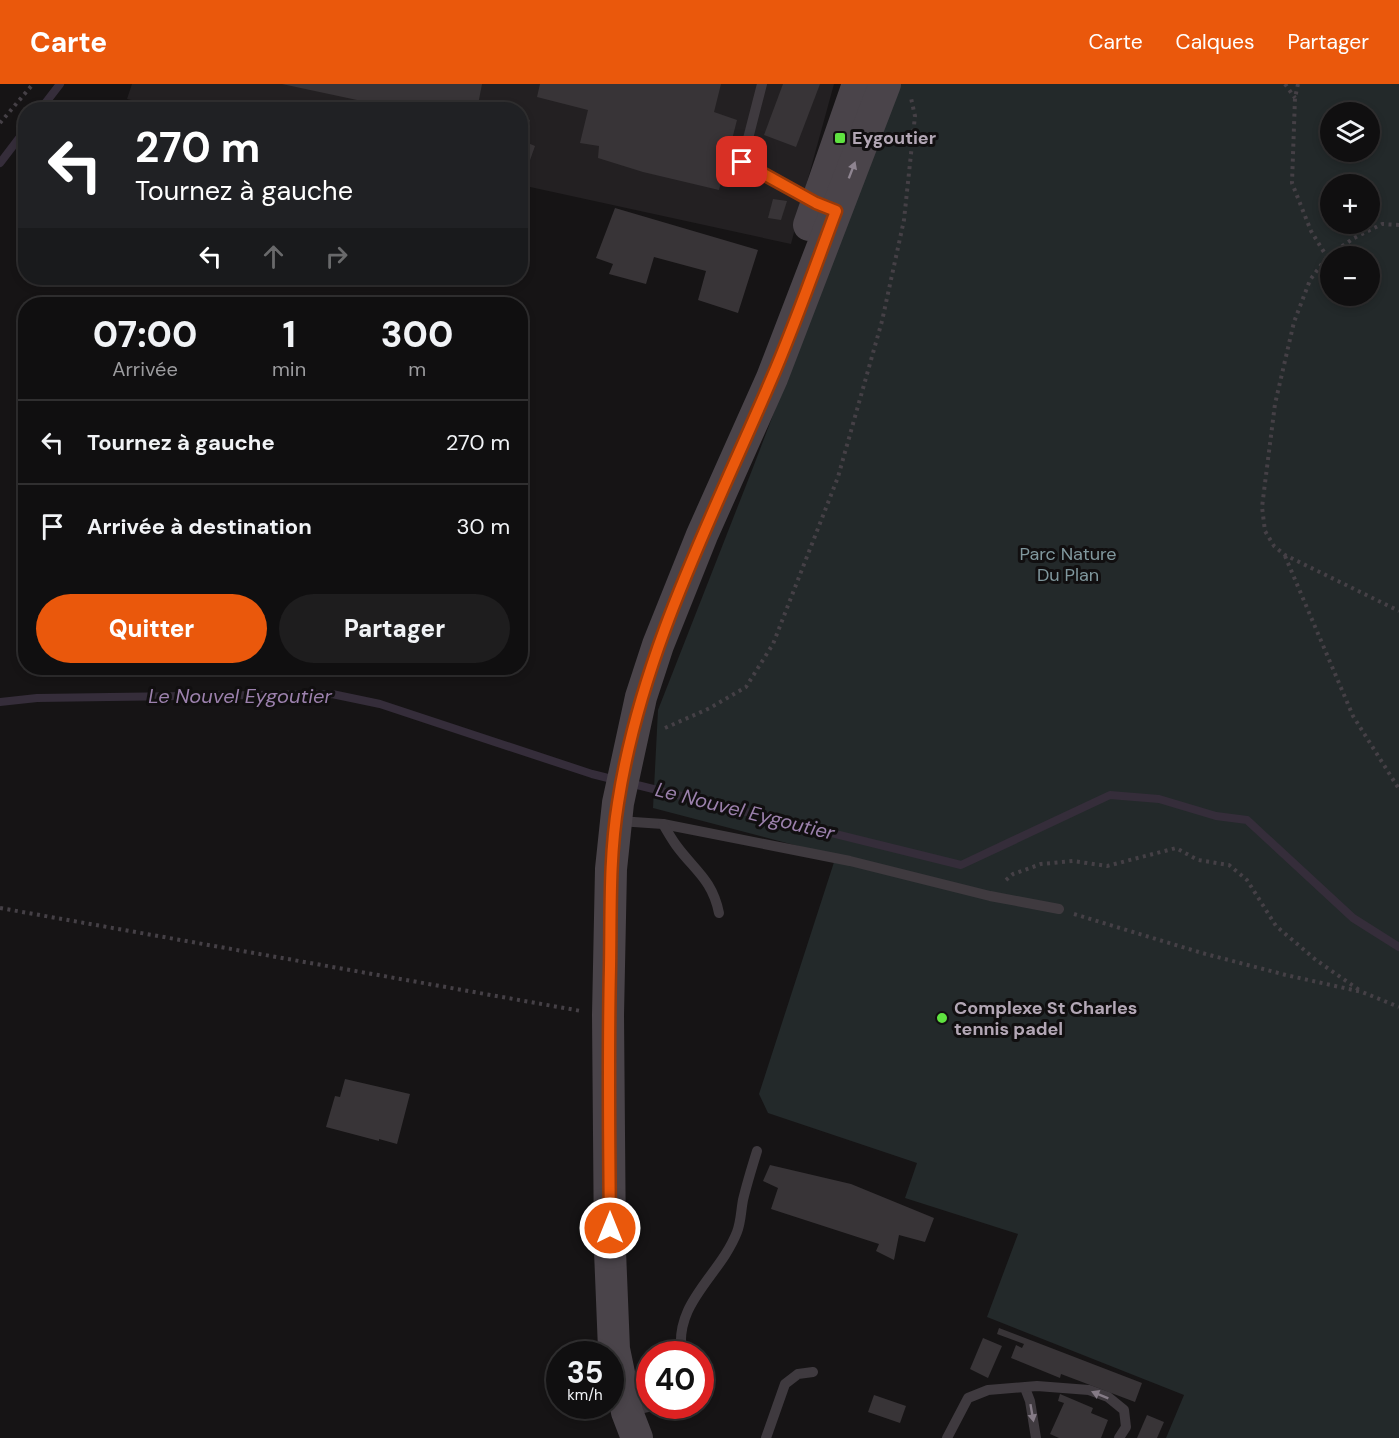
<!DOCTYPE html>
<html lang="fr">
<head>
<meta charset="utf-8">
<style>
  :root { --surface:#100f10; --page:#1e1d1e; --text:#f1f3f6; --muted:#9c9c9f; --line:#302f30; --accent:#ea580c }
  body { margin:0; font-family:"DM Sans",sans-serif; background:var(--page); color:var(--text); height:100vh; display:flex; flex-direction:column; font-size:22px; white-space:nowrap }
  * { box-sizing:border-box; margin:0 }
  p { font-size:20px; color:var(--muted) }
  .icon { flex:none; width:33px; height:33px; fill:none; stroke:currentColor; stroke-width:2; stroke-linecap:round; stroke-linejoin:round }
  .map { position:relative; flex:1; overflow:hidden }
  .panel { position:absolute; left:18px; top:213px; width:510px; height:378px; display:flex; flex-direction:column; background:var(--surface); border-radius:24px; box-shadow:0 3px 9px #0003,0 0 0 2px var(--line) }
  .panel>* { flex:none }
  .top-card { position:absolute; left:18px; top:18px; width:510px; height:183px; border-radius:24px; box-shadow:0 3px 9px #0003,0 0 0 2px var(--line); background:#202124; color:#fff; overflow:hidden }
  .tools { position:absolute; left:1320px; top:18px; display:grid; gap:12px }
  .tools a { display:grid; place-items:center; width:60px; height:60px; border-radius:50%; background:var(--surface); box-shadow:0 3px 9px #0003,0 0 0 2px var(--line); font-size:30px }
  .speed { position:absolute; left:546px; top:1257px; display:flex; gap:12px; font-size:30px; font-weight:700; text-align:center }
  .speed>* { display:grid; place-content:center; width:78px; height:78px; border-radius:50%; background:var(--surface); box-shadow:0 3px 9px #0003,0 0 0 2px var(--line); line-height:1 }
  .speed small { font-size:15px; font-weight:400 }
  .speed .limit { border:9px solid #d22; background:#fff; color:#111 }
  .pin { position:absolute; display:grid; place-items:center; width:51px; height:51px; color:#fff; margin:-26px; border-radius:12px; box-shadow:0 3px 9px #0006 }
  .me { position:absolute; width:66px; margin:-33px; rotate:0deg; stroke-linejoin:round; filter:drop-shadow(0 0 4px #0008) }
  .turn { display:flex; align-items:center; gap:21px; height:126px; padding:0 18px; font-size:27px }
  .turn .icon { width:78px; height:78px; stroke-width:2.5 }
  .turn b { display:block; font-size:42px; line-height:51px }
  .lanes { display:flex; align-items:center; height:57px; padding:0 18px; background:#0003; justify-content:center; gap:30px; direction:ltr }
  .lanes .off { opacity:.35 }
  .eta { display:flex; justify-content:space-evenly; align-items:center; height:102px; text-align:center }
  .eta b { font-size:36px; font-weight:800; line-height:42px }
  .cta { display:flex; gap:12px; margin-top:auto; padding:12px 18px }
  .cta a { flex:1; height:69px; border-radius:36px; background:var(--accent); color:#fff; font-size:24px; font-weight:800; line-height:69px; text-align:center }
  .cta a+a { background:var(--page); color:var(--text) }
  ul { padding:0; list-style:none }
  li { display:flex; align-items:center; gap:18px; height:84px; padding:0 18px; border-top:2px solid var(--line) }
  li div { flex:1 }
  li b { display:block; font-size:22px }
  li em { font-style:normal }
  header { display:flex; align-items:center; gap:36px; box-sizing:border-box; height:84px; padding:0 30px; background:var(--accent); color:#fff }
  header strong { font-size:28px }
  nav { display:flex; gap:33px; margin-inline-start:auto; font-size:21px }
  .map>svg:first-child { display:block }
  .built { fill:#232022 }
  .green { fill:#23292a; fill-rule:evenodd }
  .lines { fill:none; stroke-linecap:round; stroke-linejoin:round }
  .stream { stroke:#352d3a; stroke-width:8 }
  .building { fill:#383437 }
  .path { stroke:#454046; stroke-width:4; stroke-dasharray:3 4.5; stroke-linecap:butt }
  .lane { stroke:#3f3a3f; stroke-width:10 }
  .secondary { stroke:#4a444a; stroke-width:32 }
  .oneway { fill:#8e8490 }
  .oneway2 { fill:#857b86 }
  .route-casing { stroke:#983908; stroke-width:15 }
  .route { stroke:#ea580c; stroke-width:10 }
  .poi-dot { fill:#5fe240; stroke:#110f10; stroke-width:2 }
  .labels { text-anchor:middle; stroke-width:6; stroke-linejoin:round; paint-order:stroke }
  .poi-label { font-size:18px; font-weight:bold; fill:#b3a7b5; stroke:#110f10; text-anchor:start }
  .park-label { font-size:18px; fill:#80989e; stroke:#110f10 }
  .water-label { font-size:20px; font-style:italic; fill:#9c81ad; stroke:#110f10 }
</style>
</head>
<body>
<header>
<strong>Carte</strong>
<nav><a>Carte</a><a>Calques</a><a>Partager</a></nav>
</header>
<div class="map">
<svg width="1399" height="1354" viewBox="0 0 1399 1354">
  <rect width="100%" height="100%" fill="#161415"/>
  <path class="built" d="M132,0H834L809,91L791,160L521,101L520,26H174L127,15Z"/>
  <path class="green" d="M896,0H1399V1354H1166L1184,1311L987,1233L1018,1150L905,1114L917,1079L768,1029L759,1010L836,772L653,724L658,626L754,381L847,136ZM1330,28H1370V68H1330ZM1330,100H1370V140H1330ZM1330,172H1370V212H1330Z"/>
  <g class="lines">
    <g class="stream">
      <path d="M40,26L60,0"/>
      <path d="M0,79L26,45"/>
      <path d="M0,618L37,614L332,610L380,620L592,690L616,696"/>
      <path d="M629,699L961,781L1110,711L1159,715L1216,732L1247,736L1353,834L1399,863"/>
    </g>
  </g>
  <g class="building">
    <path d="M282,0H482L477,26H404Z"/>
    <path d="M540,0H721L714,28L737,36L719,106L643,88L598,74L599,62L580,59L588,26L537,13Z"/>
    <path d="M783,0H820L796,63L764,51Z"/>
    <path d="M520,32L530,36L523,57L535,62L529,79L520,78Z"/>
    <path d="M773,115L787,117L781,136L768,134Z"/>
    <path d="M615,124L758,166L738,229L698,216L706,187L654,173L646,200L609,190L613,180L596,174Z"/>
    <path d="M345,995L410,1010L397,1060L379,1055V1057L326,1043L335,1012L340,1013Z"/>
    <path d="M770,1081L851,1100L934,1134L925,1158L899,1151L894,1176L876,1167L879,1160L771,1125L778,1104L763,1097Z"/>
    <path d="M999,1244L1142,1299L1135,1318L1061,1290L1060,1294L1011,1274L1016,1261L1022,1264L1024,1260L997,1250Z"/>
    <path d="M983,1254L1002,1262L988,1294L970,1285Z"/>
    <path d="M1060,1310L1093,1324L1091,1329L1108,1336L1101,1354H1059L1050,1350L1064,1319L1058,1317Z"/>
    <path d="M874,1311L906,1322L900,1339L868,1328Z"/>
    <path d="M1147,1331L1164,1338L1157,1354H1137Z"/>
  </g>
  <g class="lines">
    <g class="path">
      <path d="M1285,0L1295,14"/>
      <path d="M1298,0L1295,14L1292,99L1311,147L1327,173"/>
      <path d="M0,39L33,0"/>
      <path d="M1399,141L1382,140L1354,154L1327,173L1310,196L1294,238L1275,320L1262,423L1265,447L1274,462L1285,471L1399,527"/>
      <path d="M1285,472L1353,632L1399,705"/>
      <path d="M665,644L710,624L746,603L773,560L838,393L882,237L904,136L915,32L911,14"/>
      <path d="M1006,796L1013,790L1041,780L1073,777L1107,782L1176,764L1198,776L1229,781L1247,796L1276,842L1316,876L1362,908"/>
      <path d="M0,824L581,927"/>
      <path d="M1074,830L1202,869L1286,891L1362,908L1399,923"/>
    </g>
    <g class="lane">
      <path d="M762,0L742,78L814,117"/>
      <path d="M619,737L663,740L850,777L990,812L1059,825"/>
      <path d="M663,740C667,747 671,754 676,761C694,786 712,795 719,829"/>
      <path d="M682,1270C673,1219 720,1192 737,1148C741,1138 741,1126 743,1116C747,1099 752,1083 757,1067"/>
      <path d="M1025,1304L1030,1317L1036,1354"/>
      <path d="M630,1327L652,1322"/>
      <path d="M766,1354L785,1300L798,1290L813,1288"/>
      <path d="M947,1354L968,1314L988,1306L1037,1302L1089,1306L1108,1313L1124,1326L1126,1343L1119,1354"/>
    </g>
    <g class="secondary">
      <path d="M809,141L858,0"/>
      <path d="M637,1354L627,1328L614,1265L610,1167L608,931L611,785L618,719L641,613L658,561L702,451L772,294L885,0"/>
    </g>
  </g>
  <defs><path id="oneway-solid" d="M-6-.8H1V-3.2L6.5 0L1 3.2V.8H-6Z" transform="scale(1.5)"/></defs>
  <use class="oneway" href="#oneway-solid" transform="translate(852 86) rotate(-69)"/>
  <g class="oneway2">
    <use href="#oneway-solid" transform="translate(1100 1311) rotate(-158)"/>
    <use href="#oneway-solid" transform="translate(1032 1329) rotate(80)"/>
  </g>
  <g class="lines">
    <g class="route-casing">
      <path id="route" d="M610,1144C609,1057 608,970 610,883C611,829 609,774 618,719C641,569 712,434 771,296C795,241 815,183 836,127L816,119L742,78"/>
    </g>
    <use href="#route" class="route"/>
  </g>
  <g class="poi-dot">
    <rect x="834" y="48" width="12" height="12" rx="3"/>
    <circle cx="942" cy="934" r="6"/>
  </g>
  <g class="labels">
    <g class="poi-label">
      <text x="852" y="60">Eygoutier</text>
      <text x="954" y="930">Complexe St Charles<tspan x="954" dy="21">tennis padel</tspan></text>
    </g>
    <g class="park-label">
      <text x="1068" y="476">Parc Nature<tspan x="1068" dy="21">Du Plan</tspan></text>
    </g>
    <g class="water-label">
      <text x="240" y="619">Le Nouvel Eygoutier</text>
      <text transform="translate(745 727) rotate(14)" y="7">Le Nouvel Eygoutier</text>
    </g>
  </g>
</svg>
<div class="tools">
<a><svg class="icon" aria-label="layers" viewBox="0 0 24 24"><path d="M12 4l9 5-9 5-9-5zM3 14l9 5 9-5"/></svg></a>
<a>+</a>
<a>−</a>
</div>
<div class="speed"><div>35<small>km/h</small></div><div class="limit">40</div></div>
<div class="pin" style="left:742px;top:78px;background:#d93025"><svg class="icon" aria-label="arrive" viewBox="0 0 24 24"><path d="M6 21V4h12l-3 4 3 4H6"/></svg></div>
<svg class="me" style="left:610px;top:1144px" viewBox="-20 -20 40 40"><circle r="17" fill="#ea580c" stroke="#fff" stroke-width="3"/><path d="M0-11L8 9 0 5-8 9z" fill="#fff"/></svg>
<div class="top-card">
<div class="turn"><svg class="icon" aria-label="left" viewBox="0 0 24 24"><path d="M17 20v-9H6M10 6l-5 5 5 5"/></svg><div><b>270 m</b>Tournez à gauche</div></div>
<div class="lanes"><svg class="icon" aria-label="left" viewBox="0 0 24 24"><path d="M17 20v-9H6M10 6l-5 5 5 5"/></svg><svg class="icon off" aria-label="ahead" viewBox="0 0 24 24"><path d="M12 20V5M6 11l6-6 6 6"/></svg><svg class="icon off" aria-label="right" viewBox="0 0 24 24"><path d="M7 20v-9h11M14 6l5 5-5 5"/></svg></div>
</div>
<section class="panel">
<div class="eta">
<div><b>07:00</b><p>Arrivée</p></div>
<div><b>1</b><p>min</p></div>
<div><b>300</b><p>m</p></div>
</div>
<ul>
<li><svg class="icon" aria-label="left" viewBox="0 0 24 24"><path d="M17 20v-9H6M10 6l-5 5 5 5"/></svg><div><b>Tournez à gauche</b></div><em>270 m</em></li>
<li><svg class="icon" aria-label="arrive" viewBox="0 0 24 24"><path d="M6 21V4h12l-3 4 3 4H6"/></svg><div><b>Arrivée à destination</b></div><em>30 m</em></li>
</ul>
<div class="cta"><a>Quitter</a><a>Partager</a></div>
</section>
</div>
</body>
</html>
